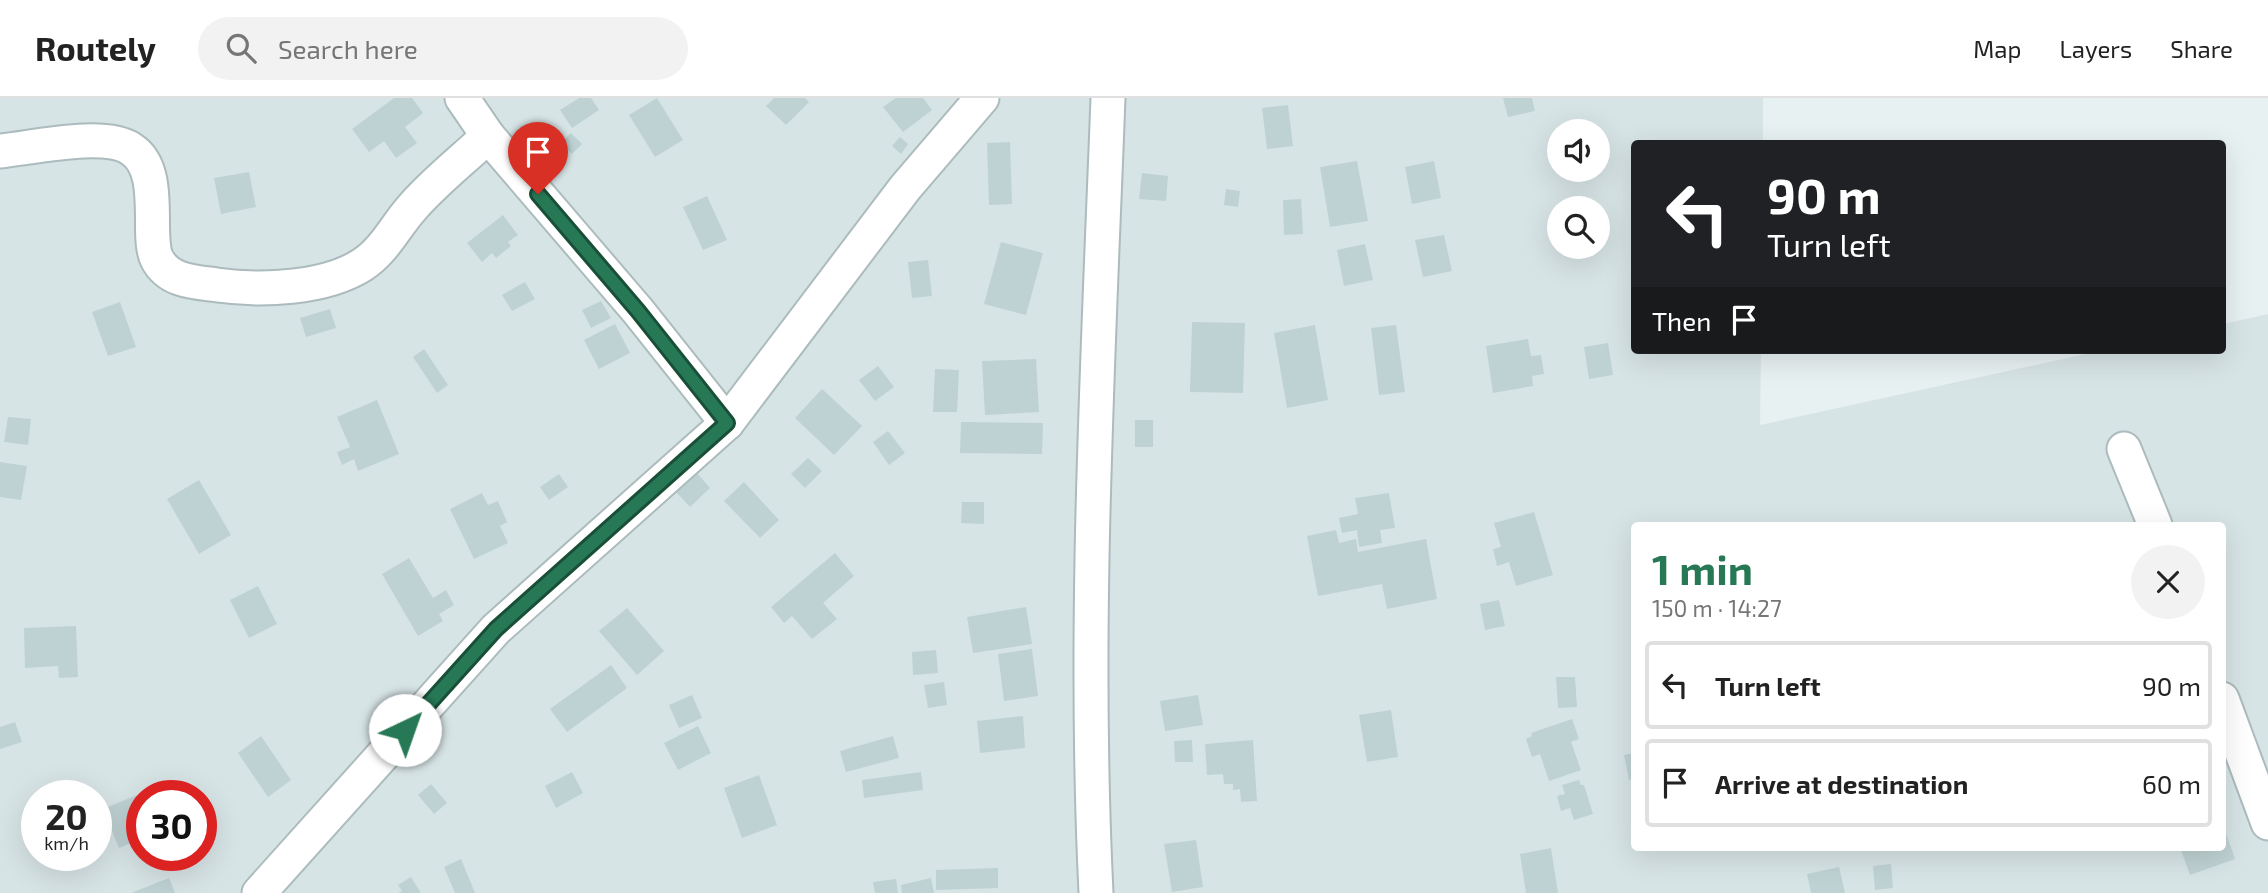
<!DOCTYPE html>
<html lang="en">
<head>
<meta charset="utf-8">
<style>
  :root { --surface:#fff; --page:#f2f2f2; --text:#222; --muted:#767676; --line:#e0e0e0; --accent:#277956 }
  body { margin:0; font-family:"Exo 2",sans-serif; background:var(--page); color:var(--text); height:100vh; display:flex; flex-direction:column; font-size:26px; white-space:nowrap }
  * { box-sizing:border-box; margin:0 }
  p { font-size:23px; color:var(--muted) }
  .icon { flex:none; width:38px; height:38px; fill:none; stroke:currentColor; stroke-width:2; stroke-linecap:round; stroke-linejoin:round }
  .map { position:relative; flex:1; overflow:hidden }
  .drawer { position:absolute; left:1631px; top:424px; width:595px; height:329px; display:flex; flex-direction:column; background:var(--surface); border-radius:7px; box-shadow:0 7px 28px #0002 }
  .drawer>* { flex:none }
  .top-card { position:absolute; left:1631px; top:42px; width:595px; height:214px; border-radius:7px; box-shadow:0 7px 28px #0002; background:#202124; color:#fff; overflow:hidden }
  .buttons { position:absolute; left:1547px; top:21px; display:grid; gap:14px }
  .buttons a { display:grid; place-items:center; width:63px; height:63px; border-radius:50%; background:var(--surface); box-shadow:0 7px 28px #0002; font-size:35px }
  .speed { position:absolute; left:21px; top:682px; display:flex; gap:14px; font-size:35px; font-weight:700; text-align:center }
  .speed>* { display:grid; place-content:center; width:91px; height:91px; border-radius:50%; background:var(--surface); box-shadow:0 7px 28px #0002; line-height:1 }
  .speed small { font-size:18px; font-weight:400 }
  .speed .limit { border:10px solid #d22; background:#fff; color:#111 }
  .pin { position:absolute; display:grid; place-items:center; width:60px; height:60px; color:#fff; margin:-72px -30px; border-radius:50% 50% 50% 0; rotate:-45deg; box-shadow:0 0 7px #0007 }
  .pin .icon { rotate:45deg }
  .me { position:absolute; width:77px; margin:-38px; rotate:42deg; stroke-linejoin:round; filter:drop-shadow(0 0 5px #0008) }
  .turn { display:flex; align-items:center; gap:24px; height:147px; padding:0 21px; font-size:32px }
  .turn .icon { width:91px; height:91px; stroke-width:2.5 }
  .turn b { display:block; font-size:49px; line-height:60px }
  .then { display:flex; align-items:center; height:66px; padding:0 21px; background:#0003; gap:14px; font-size:26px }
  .round { display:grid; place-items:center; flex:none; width:74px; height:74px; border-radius:37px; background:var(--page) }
  .headline { display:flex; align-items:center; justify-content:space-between; height:119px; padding:0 21px }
  h1 { font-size:42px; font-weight:700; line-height:52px; color:var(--accent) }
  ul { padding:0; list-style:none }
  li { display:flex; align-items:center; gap:21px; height:88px; margin:0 14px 10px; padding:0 7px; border:4px solid var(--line); border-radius:7px }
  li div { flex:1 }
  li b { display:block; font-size:26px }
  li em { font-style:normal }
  header { display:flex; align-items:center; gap:42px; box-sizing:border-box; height:98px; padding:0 35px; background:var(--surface); border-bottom:2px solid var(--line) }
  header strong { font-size:33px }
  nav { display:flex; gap:38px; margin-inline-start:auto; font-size:24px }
  .search { width:490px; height:63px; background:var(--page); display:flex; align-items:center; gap:18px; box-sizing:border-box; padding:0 24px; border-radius:38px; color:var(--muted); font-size:26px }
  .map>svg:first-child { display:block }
  .residential { fill:#d7e4e6; fill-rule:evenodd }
  .building { fill:#bfd2d3 }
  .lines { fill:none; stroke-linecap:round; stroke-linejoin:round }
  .minor-casing { stroke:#acbbbd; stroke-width:37 }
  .minor { stroke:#fff; stroke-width:33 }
  .route-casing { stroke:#194f38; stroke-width:18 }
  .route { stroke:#277956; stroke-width:12 }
</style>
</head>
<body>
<header>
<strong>Routely</strong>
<div class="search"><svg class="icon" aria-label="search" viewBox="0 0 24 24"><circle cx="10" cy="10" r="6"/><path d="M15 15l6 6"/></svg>Search here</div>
<nav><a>Map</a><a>Layers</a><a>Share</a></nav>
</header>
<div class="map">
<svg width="2268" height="795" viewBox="0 0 2268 795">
  <rect width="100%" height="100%" fill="#e8f1f2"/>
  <path class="residential" d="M0,0H1763V45L1634,46V252H1761L1760,327L2104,252H2222L2223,226L2268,216V795H0ZM1559,33H1598V72H1559ZM1559,110H1598V149H1559ZM1634,427H2222V749H1634ZM37,698H96V758H37ZM142,698H201V758H142Z"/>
  <g class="building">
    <path d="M394,0H412L423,15L405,29L417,45L396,60L384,43L369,54L352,31Z"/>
    <path d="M579,0H591L599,12L572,30L560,12Z"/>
    <path d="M657,0L683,42L655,59L629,17Z"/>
    <path d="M774,0H805L809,4L786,27L766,8Z"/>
    <path d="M896,0H923L932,12L903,34L883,9Z"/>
    <path d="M1503,0H1532L1535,13L1508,19Z"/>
    <path d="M1288,7L1293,48L1267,51L1262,10Z"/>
    <path d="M571,35L582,46L572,56L561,45Z"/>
    <path d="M900,39L908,46L901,56L892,48Z"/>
    <path d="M1010,44L1012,106L989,107L987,45Z"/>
    <path d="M1357,63L1368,123L1330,129L1320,69Z"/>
    <path d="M1434,63L1441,100L1412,106L1405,69Z"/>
    <path d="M249,74L256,109L221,116L214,80Z"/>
    <path d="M1142,75L1168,78L1166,103L1139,101Z"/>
    <path d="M1226,91L1240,93L1238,109L1224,107Z"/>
    <path d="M707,98L727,142L703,152L683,109Z"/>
    <path d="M1301,101L1303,136L1284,137L1283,102Z"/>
    <path d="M503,117L518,137L508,144L511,148L496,160L492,155L482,164L467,145Z"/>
    <path d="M1444,137L1452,173L1423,179L1415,142Z"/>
    <path d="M1001,144L1043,155L1026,217L984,206Z"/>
    <path d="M1365,146L1373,182L1344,188L1337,152Z"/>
    <path d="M928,162L932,198L912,200L908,164Z"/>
    <path d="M525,184L535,201L512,213L502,197Z"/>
    <path d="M601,203L611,220L591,230L582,212Z"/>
    <path d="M120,204L136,249L108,258L92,214Z"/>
    <path d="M330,211L336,230L306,239L300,220Z"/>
    <path d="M1192,224L1245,225L1243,295L1190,294Z"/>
    <path d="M615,226L630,255L599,271L584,242Z"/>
    <path d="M1315,227L1328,302L1287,310L1274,235Z"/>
    <path d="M1396,227L1405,294L1379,297L1371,230Z"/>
    <path d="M1528,241L1531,258L1541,257L1544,276L1532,278L1533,288L1493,295L1486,248Z"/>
    <path d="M1608,245L1613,277L1589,281L1584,249Z"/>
    <path d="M424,251L448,287L437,295L413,259Z"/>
    <path d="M1036,261L1039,314L985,317L982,263Z"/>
    <path d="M878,268L894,289L875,303L859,282Z"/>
    <path d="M935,271L959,272L957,314H933Z"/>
    <path d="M822,291L862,328L834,357L795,320Z"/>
    <path d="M377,302L399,356L358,373L354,361L342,367L337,354L350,349L337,319Z"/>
    <path d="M8,319L31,321L28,347L4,344Z"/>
    <rect x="1135" y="322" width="18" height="27"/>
    <path d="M961,324L1043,325L1042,356L960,355Z"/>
    <path d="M888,333L905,355L889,367L873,344Z"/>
    <path d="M808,360L822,373L805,390L791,376Z"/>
    <path d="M0,364L27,368L21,402L0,399Z"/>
    <path d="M696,374L710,390L690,409L675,393Z"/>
    <path d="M559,376L568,389L549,402L540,389Z"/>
    <path d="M199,382L231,437L199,456L167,401Z"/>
    <path d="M744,384L779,422L760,440L724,403Z"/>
    <path d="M482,395L488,407L498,403L507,424L500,428L508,445L474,461L450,411Z"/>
    <path d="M1389,395L1395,430L1380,432L1382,445L1359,449L1357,432L1342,435L1339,420L1358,416L1355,400Z"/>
    <path d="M962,404H984V426L961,425Z"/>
    <path d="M1534,414L1553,477L1516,488L1509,464L1497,468L1493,451L1501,449L1494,425Z"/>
    <path d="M1336,432L1339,445L1356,441L1358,454L1426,441L1437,501L1387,511L1382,486L1318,498L1307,438Z"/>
    <path d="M835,455L854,478L823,505L837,521L812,541L792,518L784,525L771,509Z"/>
    <path d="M409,460L433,500L446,492L454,507L439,516L443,523L418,538L382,476Z"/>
    <path d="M258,488L277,526L249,540L230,502Z"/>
    <path d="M1499,502L1505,528L1485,532L1480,506Z"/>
    <path d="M1026,509L1032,546L973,555L967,519Z"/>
    <path d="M627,510L664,553L637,577L599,533Z"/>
    <path d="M76,528L78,579L59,580L58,568L25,570L24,530Z"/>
    <path d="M1032,551L1038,598L1004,603L998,556Z"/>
    <path d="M936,552L938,575L913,577L912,554Z"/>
    <path d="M611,567L627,590L567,634L550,611Z"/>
    <path d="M1556,579H1575L1577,609L1558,610Z"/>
    <path d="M944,584L947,607L928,610L924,587Z"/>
    <path d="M692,597L702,620L679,630L669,607Z"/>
    <path d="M1198,597L1203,627L1165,633L1160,603Z"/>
    <path d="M1391,612L1398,659L1367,664L1359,617Z"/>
    <path d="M1023,618L1025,650L980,655L977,623Z"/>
    <path d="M1572,621L1579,641L1571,644L1581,672L1549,683L1540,656L1532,659L1526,641L1532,638L1531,635Z"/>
    <path d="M15,624L22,644L0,651V629Z"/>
    <path d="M698,628L711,655L678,672L664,645Z"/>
    <path d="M261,638L291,682L268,699L238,655Z"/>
    <path d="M893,638L899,660L846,674L840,653Z"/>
    <path d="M1192,642L1193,664H1175L1174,643Z"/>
    <path d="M1253,642L1257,703L1241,704L1240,691L1233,692V686H1224L1223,676L1207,677L1205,646Z"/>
    <path d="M1634,655V681L1629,682L1624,657Z"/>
    <path d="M572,674L583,695L556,710L545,688Z"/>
    <path d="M921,674L923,692L864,700L862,682Z"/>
    <path d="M759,677L777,727L742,740L724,690Z"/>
    <path d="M1579,682L1581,687H1584L1593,716L1574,722L1570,710L1561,713L1557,698L1565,696L1562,687Z"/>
    <path d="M431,686L447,705L434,716L418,697Z"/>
    <path d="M142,695V740L119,750L103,711Z"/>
    <path d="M2223,726L2235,761L2190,777L2180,749H2222Z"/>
    <path d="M1196,742L1203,789L1172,794L1164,746Z"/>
    <path d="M1551,750L1558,795H1526L1520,756Z"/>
    <path d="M461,761L475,795H455L444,769Z"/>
    <path d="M1891,766L1893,790L1875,792L1873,768Z"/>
    <path d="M1839,769L1845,795H1811L1807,776Z"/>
    <path d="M998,770V790L936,792V772Z"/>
    <path d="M411,779L421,795H398L402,793L398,787Z"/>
    <path d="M169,780L175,795H131Z"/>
    <path d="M931,780L934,795H902L901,787Z"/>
    <path d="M896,781L898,795H875L873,784Z"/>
  </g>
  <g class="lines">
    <g class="minor-casing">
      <g id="minor">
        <path d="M462,0L488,38L638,213L727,325"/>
        <path d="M0,53C32,50 104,33 131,51C165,72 145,138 157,161C169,184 195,184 217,187C261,193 324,191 362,167C384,153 395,129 411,111C434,84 463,62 488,38"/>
        <path d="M2124,351L2155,427"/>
        <path d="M2222,601L2268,725"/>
        <path d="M259,795L496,531L727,325L905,90L982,0"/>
        <path d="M1096,795C1083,529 1098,265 1108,0"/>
      </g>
    </g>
    <use href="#minor" class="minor"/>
  </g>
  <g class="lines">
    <g class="route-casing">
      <path id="route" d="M405,632L496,531L727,325L638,213L538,96"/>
    </g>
    <use href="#route" class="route"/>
  </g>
</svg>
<div class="buttons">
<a><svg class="icon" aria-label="sound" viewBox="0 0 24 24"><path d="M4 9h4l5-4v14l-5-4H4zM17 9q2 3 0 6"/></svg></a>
<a><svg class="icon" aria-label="search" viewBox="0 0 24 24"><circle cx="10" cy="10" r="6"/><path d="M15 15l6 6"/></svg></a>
</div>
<div class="speed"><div>20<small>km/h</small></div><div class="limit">30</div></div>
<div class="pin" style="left:538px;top:96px;background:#d93025"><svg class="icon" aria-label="arrive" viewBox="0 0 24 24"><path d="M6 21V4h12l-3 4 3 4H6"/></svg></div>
<svg class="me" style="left:405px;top:632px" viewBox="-20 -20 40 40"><circle r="19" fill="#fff"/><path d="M0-13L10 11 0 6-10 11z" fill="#277956"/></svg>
<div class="top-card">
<div class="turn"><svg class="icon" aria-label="left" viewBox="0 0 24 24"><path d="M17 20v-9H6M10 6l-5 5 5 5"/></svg><div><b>90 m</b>Turn left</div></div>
<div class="then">Then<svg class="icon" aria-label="arrive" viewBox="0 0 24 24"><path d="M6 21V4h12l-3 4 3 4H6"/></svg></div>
</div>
<section class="drawer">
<div class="headline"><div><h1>1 min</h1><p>150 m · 14:27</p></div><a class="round"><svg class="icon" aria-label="close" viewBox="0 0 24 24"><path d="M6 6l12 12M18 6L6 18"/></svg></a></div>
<ul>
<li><svg class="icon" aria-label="left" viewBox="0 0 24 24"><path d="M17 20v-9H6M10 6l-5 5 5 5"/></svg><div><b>Turn left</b></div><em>90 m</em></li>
<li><svg class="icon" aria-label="arrive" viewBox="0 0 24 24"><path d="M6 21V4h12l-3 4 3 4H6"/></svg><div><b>Arrive at destination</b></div><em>60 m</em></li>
</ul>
</section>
</div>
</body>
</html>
